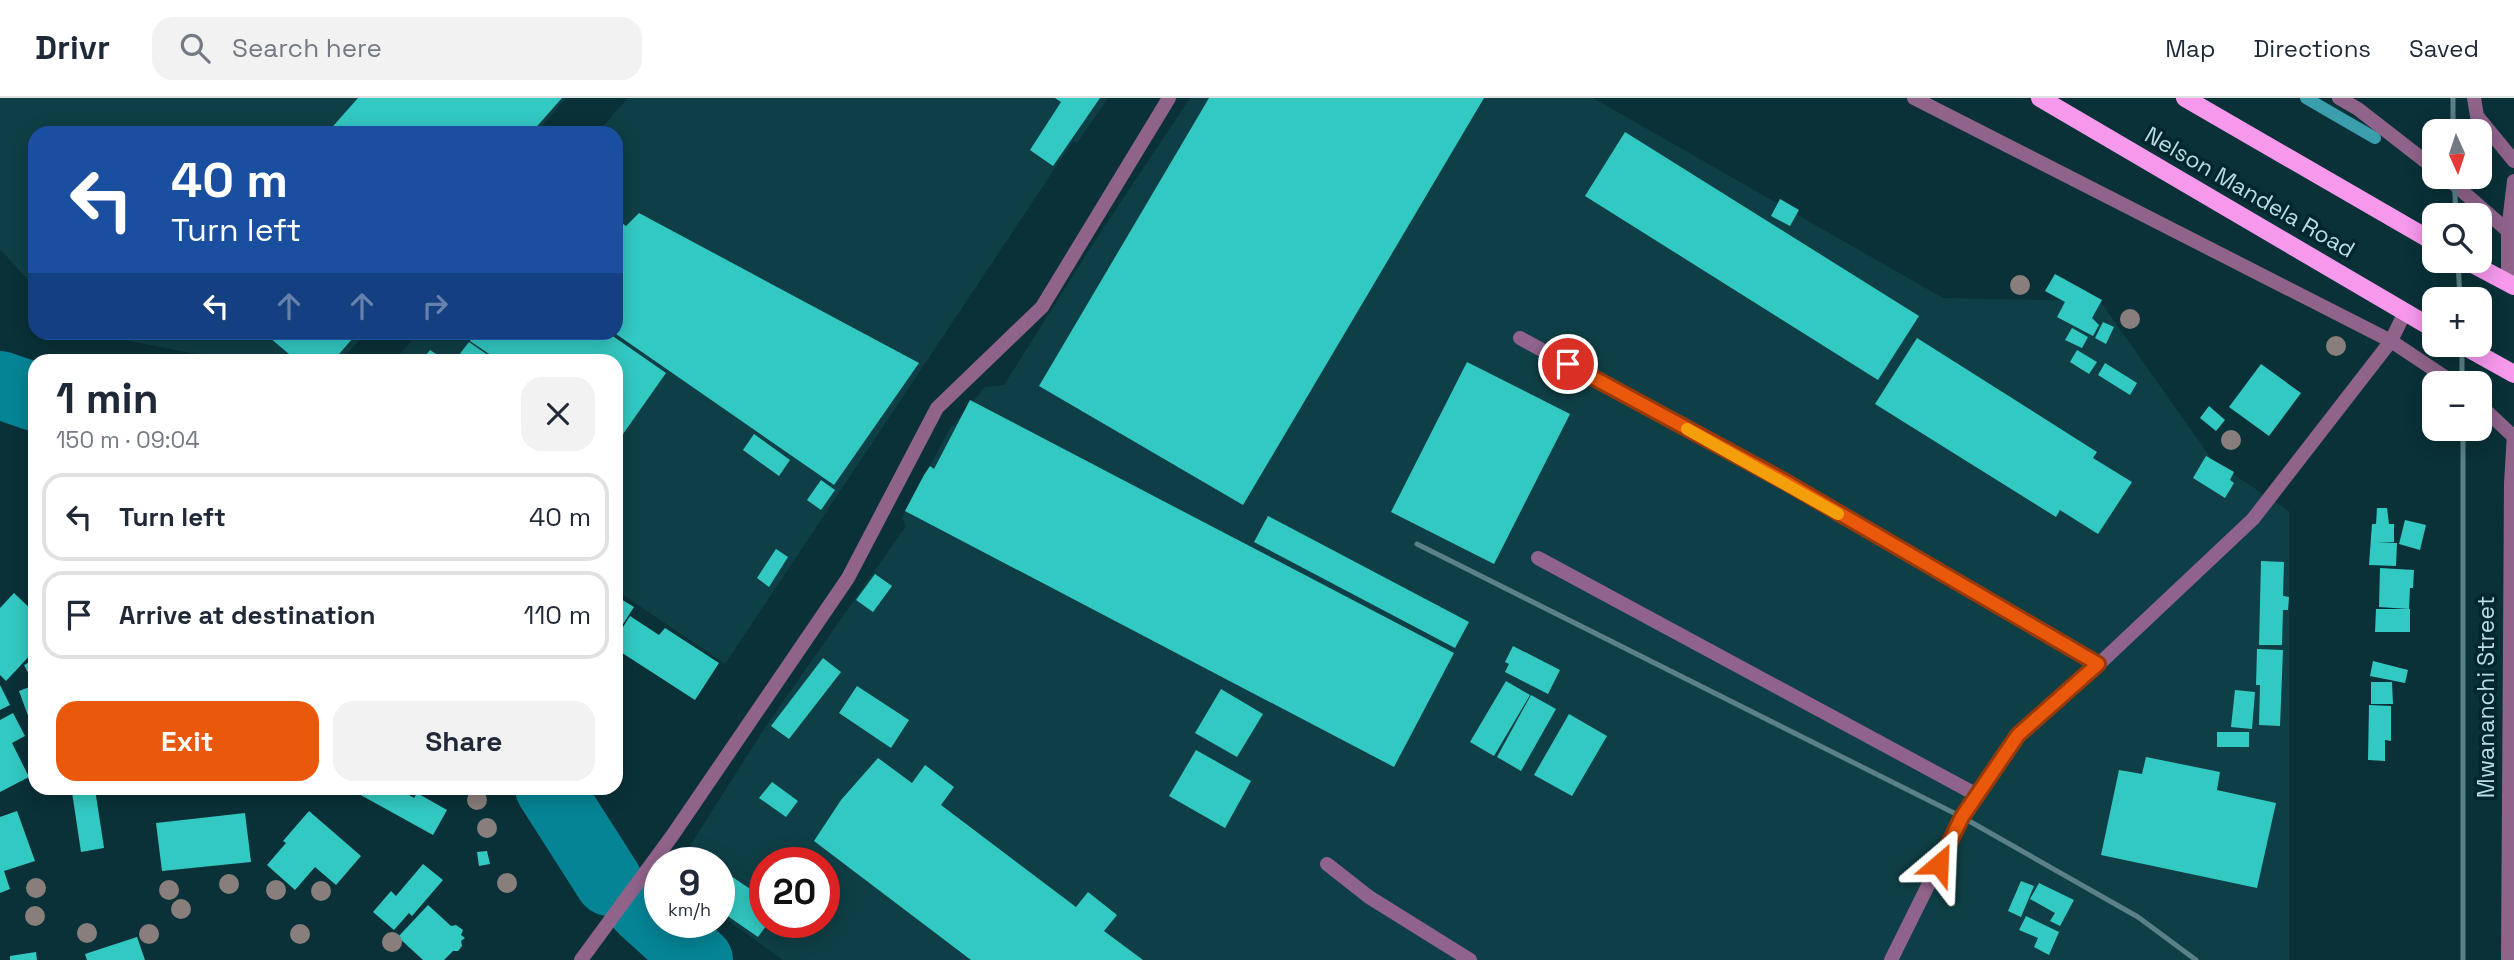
<!DOCTYPE html>
<html lang="en">
<head>
<meta charset="utf-8">
<style>
  :root { --surface:#fff; --page:#f2f2f3; --text:#1f2937; --muted:#747a83; --line:#e0e1e3; --accent:#ea580c }
  body { margin:0; font-family:"Space Grotesk",sans-serif; background:var(--page); color:var(--text); height:100vh; display:flex; flex-direction:column; font-size:26px; white-space:nowrap }
  * { box-sizing:border-box; margin:0 }
  p { font-size:23px; color:var(--muted) }
  .icon { flex:none; width:38px; height:38px; fill:none; stroke:currentColor; stroke-width:2; stroke-linecap:round; stroke-linejoin:round }
  .map { position:relative; flex:1; overflow:hidden }
  .panel { position:absolute; left:28px; top:256px; width:595px; height:441px; display:flex; flex-direction:column; background:var(--surface); border-radius:21px; box-shadow:0 4px 18px #0003 }
  .panel>* { flex:none }
  .guide { position:absolute; left:28px; top:28px; width:595px; height:214px; border-radius:21px; box-shadow:0 4px 18px #0003; background:#1a4fa0; color:#fff; overflow:hidden }
  .needle { width:46px; rotate:177deg }
  .buttons { position:absolute; left:2422px; top:21px; display:grid; gap:14px }
  .buttons a { display:grid; place-items:center; width:70px; height:70px; border-radius:14px; background:var(--surface); box-shadow:0 4px 18px #0003; font-size:35px }
  .speed { position:absolute; left:644px; top:749px; display:flex; gap:14px; font-size:35px; font-weight:700; text-align:center }
  .speed>* { display:grid; place-content:center; width:91px; height:91px; border-radius:50%; background:var(--surface); box-shadow:0 4px 18px #0003; line-height:1 }
  .speed small { font-size:18px; font-weight:400 }
  .speed .limit { border:10px solid #d22; background:#fff; color:#111 }
  .pin { position:absolute; display:grid; place-items:center; width:60px; height:60px; color:#fff; margin:-30px; border:4px solid #fff; border-radius:50%; box-shadow:0 2px 7px #0007 }
  .me { position:absolute; width:77px; margin:-38px; rotate:26deg; stroke-linejoin:round; filter:drop-shadow(0 0 5px #0008) }
  .turn { display:flex; align-items:center; gap:24px; height:147px; padding:0 28px; font-size:32px }
  .turn .icon { width:91px; height:91px; stroke-width:2.5 }
  .turn b { display:block; font-size:49px; line-height:60px }
  .lanes { display:flex; align-items:center; height:66px; padding:0 28px; background:#0003; justify-content:center; gap:35px; direction:ltr }
  .lanes .off { opacity:.35 }
  .round { display:grid; place-items:center; flex:none; width:74px; height:74px; border-radius:21px; background:var(--page) }
  .head { display:flex; align-items:center; justify-content:space-between; height:119px; padding:0 28px }
  h1 { font-size:42px; font-weight:600; line-height:52px }
  .action { display:flex; gap:14px; margin-top:auto; padding:14px 28px }
  .action a { flex:1; height:80px; border-radius:21px; background:var(--accent); color:#fff; font-size:28px; font-weight:600; line-height:80px; text-align:center }
  .action a+a { background:var(--page); color:var(--text) }
  ul { padding:0; list-style:none }
  li { display:flex; align-items:center; gap:21px; height:88px; margin:0 14px 10px; padding:0 14px; border:4px solid var(--line); border-radius:21px }
  li div { flex:1 }
  li b { display:block; font-size:26px }
  li em { font-style:normal }
  header { display:flex; align-items:center; gap:42px; box-sizing:border-box; height:98px; padding:0 35px; background:var(--surface); border-bottom:2px solid var(--line) }
  header strong { font-size:33px }
  nav { display:flex; gap:38px; margin-inline-start:auto; font-size:24px }
  .search { width:490px; height:63px; background:var(--page); display:flex; align-items:center; gap:18px; box-sizing:border-box; padding:0 24px; border-radius:21px; color:var(--muted); font-size:26px }
  .map>svg:first-child { display:block }
  .built { fill:#0f3f46; fill-rule:evenodd }
  .lines { fill:none; stroke-linecap:round; stroke-linejoin:round }
  .stream { stroke:#3b9eac; stroke-width:12 }
  .river { stroke:#058495; stroke-width:68 }
  .building { fill:#33c9c3 }
  .lane { stroke:#90638b; stroke-width:14 }
  .street { stroke:#90638b; stroke-width:14 }
  .primary { stroke:#f698ec; stroke-width:18 }
  .rail { stroke:#5b8087; stroke-width:5 }
  .tree { fill:#887e7c }
  .route-casing { stroke:#983908; stroke-width:18 }
  .route { stroke:#ea580c; stroke-width:12 }
  .slow { stroke:#f59e0b; stroke-width:12 }
  .labels { text-anchor:middle; stroke-width:7; stroke-linejoin:round; paint-order:stroke }
  .street-label { font-size:23px; fill:#badbe2; stroke:#00272e }
</style>
</head>
<body>
<header>
<strong>Drivr</strong>
<div class="search"><svg class="icon" aria-label="search" viewBox="0 0 24 24"><circle cx="10" cy="10" r="6"/><path d="M15 15l6 6"/></svg>Search here</div>
<nav><a>Map</a><a>Directions</a><a>Saved</a></nav>
</header>
<div class="map">
<svg width="2514" height="862" viewBox="0 0 2514 862">
  <rect width="100%" height="100%" fill="#0a3138"/>
  <g class="built">
    <path d="M0,0H566L536,35H35V190L0,151Z"/>
    <path d="M628,0H1108L1077,45L1073,43L725,566L616,492V262H394L419,235L616,234V35H597Z"/>
    <path d="M1190,0H1593L1943,200L2100,203L2213,363L2289,413V862H783L719,816V765H679L766,628L906,428L902,420L949,332L985,289L1004,287L1089,152ZM765,765H824V824H765Z"/>
    <path d="M89,235H365L342,262H226Z"/>
  </g>
  <g class="lines">
    <path class="stream" d="M2306,0L2375,40"/>
    <g class="river">
      <path d="M0,287L35,299"/>
      <path d="M549,690L609,784"/>
      <path d="M642,811L699,862"/>
    </g>
  </g>
  <g class="building">
    <path d="M358,0H562L531,35H327Z"/>
    <path d="M1055,0H1100L1053,68L1030,52L1061,4Z"/>
    <path d="M1209,0H1484L1243,407L1039,288Z"/>
    <path d="M1625,34L1919,218L1878,282L1585,98Z"/>
    <path d="M1780,101L1799,112L1790,128L1771,118Z"/>
    <path d="M639,115L919,265L834,387L616,236V121L626,128Z"/>
    <path d="M2055,176L2102,202L2092,220L2099,227L2093,238L2057,219L2065,204L2045,193Z"/>
    <path d="M2103,224L2114,229L2106,246L2095,240Z"/>
    <path d="M2072,230L2088,239L2082,250L2065,242Z"/>
    <path d="M151,234H168L164,242Z"/>
    <path d="M263,234H358L334,262H296Z"/>
    <path d="M475,234H607L666,275L616,346V262H498L470,243Z"/>
    <path d="M1917,240L2097,354L2093,360L2132,384L2098,436L2060,412L2056,419L1875,306Z"/>
    <path d="M469,244L495,262H455Z"/>
    <path d="M430,252L445,262H422Z"/>
    <path d="M2077,252L2097,264L2089,276L2070,264Z"/>
    <path d="M1467,264L1570,316L1494,466L1391,414Z"/>
    <path d="M2105,265L2137,285L2130,297L2098,277Z"/>
    <path d="M2261,266L2301,295L2269,338L2229,309Z"/>
    <path d="M970,302L1454,555L1394,669L905,413L924,377L930,368L934,371Z"/>
    <path d="M2209,308L2225,322L2216,333L2200,320Z"/>
    <path d="M754,336L790,362L779,378L743,352Z"/>
    <path d="M2206,358L2234,374L2230,382L2234,385L2225,400L2193,380Z"/>
    <path d="M821,382L835,392L821,412L807,402Z"/>
    <path d="M2377,410H2387L2389,426H2394V444H2378L2397,445L2396,468L2369,467L2372,426H2376Z"/>
    <path d="M1268,418L1469,524L1455,550L1254,444Z"/>
    <path d="M2405,422L2426,427L2420,452L2399,446Z"/>
    <path d="M776,451L788,459L769,489L757,480Z"/>
    <path d="M2261,463L2284,464L2283,498L2289,499L2288,512H2283L2282,547H2259Z"/>
    <path d="M2380,470L2414,472L2413,490H2410L2409,511L2379,509Z"/>
    <path d="M875,476L892,488L873,514L856,502Z"/>
    <path d="M14,495L35,515V552L6,583L0,577V510Z"/>
    <path d="M616,498L634,509L616,537Z"/>
    <path d="M2376,511H2410V534H2375Z"/>
    <path d="M630,518L659,537L665,530L719,565L695,602L616,551V540Z"/>
    <path d="M1513,548L1560,572L1548,596L1505,574L1509,566L1505,564Z"/>
    <path d="M2257,551L2283,552L2280,628L2259,627L2260,587H2256Z"/>
    <path d="M823,560L841,574L789,641L771,628Z"/>
    <path d="M35,561V580L32,582L24,567Z"/>
    <path d="M2373,563L2408,572L2405,585L2370,578Z"/>
    <path d="M1506,583L1530,597L1494,658L1470,644Z"/>
    <path d="M2371,584H2392L2393,606H2371Z"/>
    <path d="M0,587L10,607L0,612Z"/>
    <path d="M32,588L35,596V637L19,593Z"/>
    <path d="M857,588L909,622L891,650L839,615Z"/>
    <path d="M1221,591L1263,616L1237,659L1195,635Z"/>
    <path d="M2235,592L2255,594L2252,631L2231,629Z"/>
    <path d="M1531,597L1556,611L1521,673L1497,659Z"/>
    <path d="M2369,607L2391,608V643L2385,642V663L2368,662Z"/>
    <path d="M13,615L25,638L12,645L29,679L0,694V622Z"/>
    <path d="M1569,616L1607,638L1572,698L1534,677Z"/>
    <rect x="2217" y="634" width="32" height="15"/>
    <path d="M1196,652L1251,683L1225,730L1169,698Z"/>
    <path d="M2146,659L2220,674L2217,692L2276,705L2257,790L2101,757L2119,672L2142,676Z"/>
    <path d="M878,660L912,685L925,667L954,689L941,707L1076,809L1088,794L1117,817L1104,833L1143,862H971L814,743L841,702Z"/>
    <path d="M772,684L798,703L786,719L759,700Z"/>
    <path d="M97,690H135V694L97,697Z"/>
    <path d="M191,690H212V691L192,694Z"/>
    <path d="M348,690H407L404,694L414,700L417,695L447,712L433,737Z"/>
    <path d="M95,691L104,750L81,754L72,694Z"/>
    <path d="M17,713L35,763L4,773L10,791L0,795V719Z"/>
    <path d="M309,713L361,758L336,787L315,769L295,792L267,767L286,745L283,743Z"/>
    <path d="M245,715L251,764L162,773L156,725Z"/>
    <path d="M487,753L490,766L479,768L477,754Z"/>
    <path d="M423,766L443,782L412,818L409,815L394,832L373,814L391,793L396,798Z"/>
    <path d="M719,770L765,801V824H769L758,839L719,812Z"/>
    <path d="M2021,783L2034,788L2021,819L2008,813Z"/>
    <path d="M2039,785L2074,802L2060,828L2050,823L2055,815L2030,801Z"/>
    <path d="M428,807L451,828L456,827L463,832L461,837L465,840L461,843L462,848L458,853H453L444,862H423L398,839Z"/>
    <path d="M2026,818L2059,834L2049,857L2034,849L2038,840L2019,832Z"/>
    <path d="M137,839L145,862H87L85,856Z"/>
    <path d="M36,854L37,862H10V858Z"/>
  </g>
  <g class="lines">
    <g class="lane">
      <path d="M2339,0L2358,11L2434,70"/>
      <path d="M2446,79L2508,133"/>
      <path d="M1520,240L1784,383L2098,567"/>
      <path d="M1538,460L1977,697"/>
      <path d="M1327,766L1369,799L1470,862"/>
      <path d="M581,862L672,738L848,480L937,310L1042,209L1169,0"/>
      <path d="M1891,862L1962,719L2018,637L2098,567L2253,421L2391,243L2405,214"/>
    </g>
    <g class="street">
      <path d="M1914,0L2391,243L2454,285"/>
      <path d="M2474,0L2477,18L2514,63"/>
      <path d="M2508,185V133L2514,83"/>
      <path d="M2480,307L2514,339"/>
      <path d="M2508,862L2511,385L2514,336"/>
    </g>
    <g class="primary">
      <path d="M2040,0L2434,231"/>
      <path d="M2185,0L2434,144"/>
      <path d="M2467,163L2514,188"/>
      <path d="M2462,247L2514,276"/>
    </g>
    <g class="rail">
      <path d="M2453,0V33"/>
      <path d="M2454,79L2456,117"/>
      <path d="M2458,163L2460,201"/>
      <path d="M2462,247V285"/>
      <path d="M2463,331V862"/>
      <path d="M1417,446L1962,719L2138,819L2196,862"/>
    </g>
  </g>
  <g class="tree">
    <circle cx="2020" cy="187" r="10"/>
    <circle cx="2130" cy="221" r="10"/>
    <circle cx="2336" cy="248" r="10"/>
    <circle cx="2231" cy="342" r="10"/>
    <circle cx="477" cy="702" r="10"/>
    <circle cx="487" cy="730" r="10"/>
    <circle cx="507" cy="785" r="10"/>
    <circle cx="229" cy="786" r="10"/>
    <circle cx="36" cy="790" r="10"/>
    <circle cx="169" cy="792" r="10"/>
    <circle cx="276" cy="792" r="10"/>
    <circle cx="321" cy="793" r="10"/>
    <circle cx="181" cy="811" r="10"/>
    <circle cx="35" cy="818" r="10"/>
    <circle cx="87" cy="835" r="10"/>
    <circle cx="149" cy="836" r="10"/>
    <circle cx="300" cy="836" r="10"/>
    <circle cx="392" cy="844" r="10"/>
  </g>
  <g class="lines">
    <g class="route-casing">
      <path id="route" d="M1568,266L1784,383L2098,566L2018,637L1962,719L1939,766"/>
    </g>
    <use href="#route" class="route"/>
    <path class="slow" d="M1687,331L1838,416"/>
  </g>
  <g class="labels">
    <g class="street-label">
      <text transform="translate(2250 94) rotate(30)" y="8">Nelson Mandela Road</text>
      <text transform="translate(2486 599) rotate(-90)" y="8">Mwananchi Street</text>
    </g>
  </g>
</svg>
<div class="buttons">
<a><svg class="needle" viewBox="-14 -14 28 28"><path d="M0-13l5 13h-10z" fill="#e53935"/><path d="M0 13l5-13h-10z" fill="#747a83"/></svg></a>
<a><svg class="icon" aria-label="search" viewBox="0 0 24 24"><circle cx="10" cy="10" r="6"/><path d="M15 15l6 6"/></svg></a>
<a>+</a>
<a>−</a>
</div>
<div class="speed"><div>9<small>km/h</small></div><div class="limit">20</div></div>
<div class="pin" style="left:1568px;top:266px;background:#d93025"><svg class="icon" aria-label="arrive" viewBox="0 0 24 24"><path d="M6 21V4h12l-3 4 3 4H6"/></svg></div>
<svg class="me" style="left:1939px;top:766px" viewBox="-20 -20 40 40"><path d="M0-17L14 15 0 8-14 15z" fill="#ea580c" stroke="#fff" stroke-width="4"/></svg>
<div class="guide">
<div class="turn"><svg class="icon" aria-label="left" viewBox="0 0 24 24"><path d="M17 20v-9H6M10 6l-5 5 5 5"/></svg><div><b>40 m</b>Turn left</div></div>
<div class="lanes"><svg class="icon" aria-label="left" viewBox="0 0 24 24"><path d="M17 20v-9H6M10 6l-5 5 5 5"/></svg><svg class="icon off" aria-label="ahead" viewBox="0 0 24 24"><path d="M12 20V5M6 11l6-6 6 6"/></svg><svg class="icon off" aria-label="ahead" viewBox="0 0 24 24"><path d="M12 20V5M6 11l6-6 6 6"/></svg><svg class="icon off" aria-label="right" viewBox="0 0 24 24"><path d="M7 20v-9h11M14 6l5 5-5 5"/></svg></div>
</div>
<section class="panel">
<div class="head"><div><h1>1 min</h1><p>150 m · 09:04</p></div><a class="round"><svg class="icon" aria-label="close" viewBox="0 0 24 24"><path d="M6 6l12 12M18 6L6 18"/></svg></a></div>
<ul>
<li><svg class="icon" aria-label="left" viewBox="0 0 24 24"><path d="M17 20v-9H6M10 6l-5 5 5 5"/></svg><div><b>Turn left</b></div><em>40 m</em></li>
<li><svg class="icon" aria-label="arrive" viewBox="0 0 24 24"><path d="M6 21V4h12l-3 4 3 4H6"/></svg><div><b>Arrive at destination</b></div><em>110 m</em></li>
</ul>
<div class="action"><a>Exit</a><a>Share</a></div>
</section>
</div>
</body>
</html>
